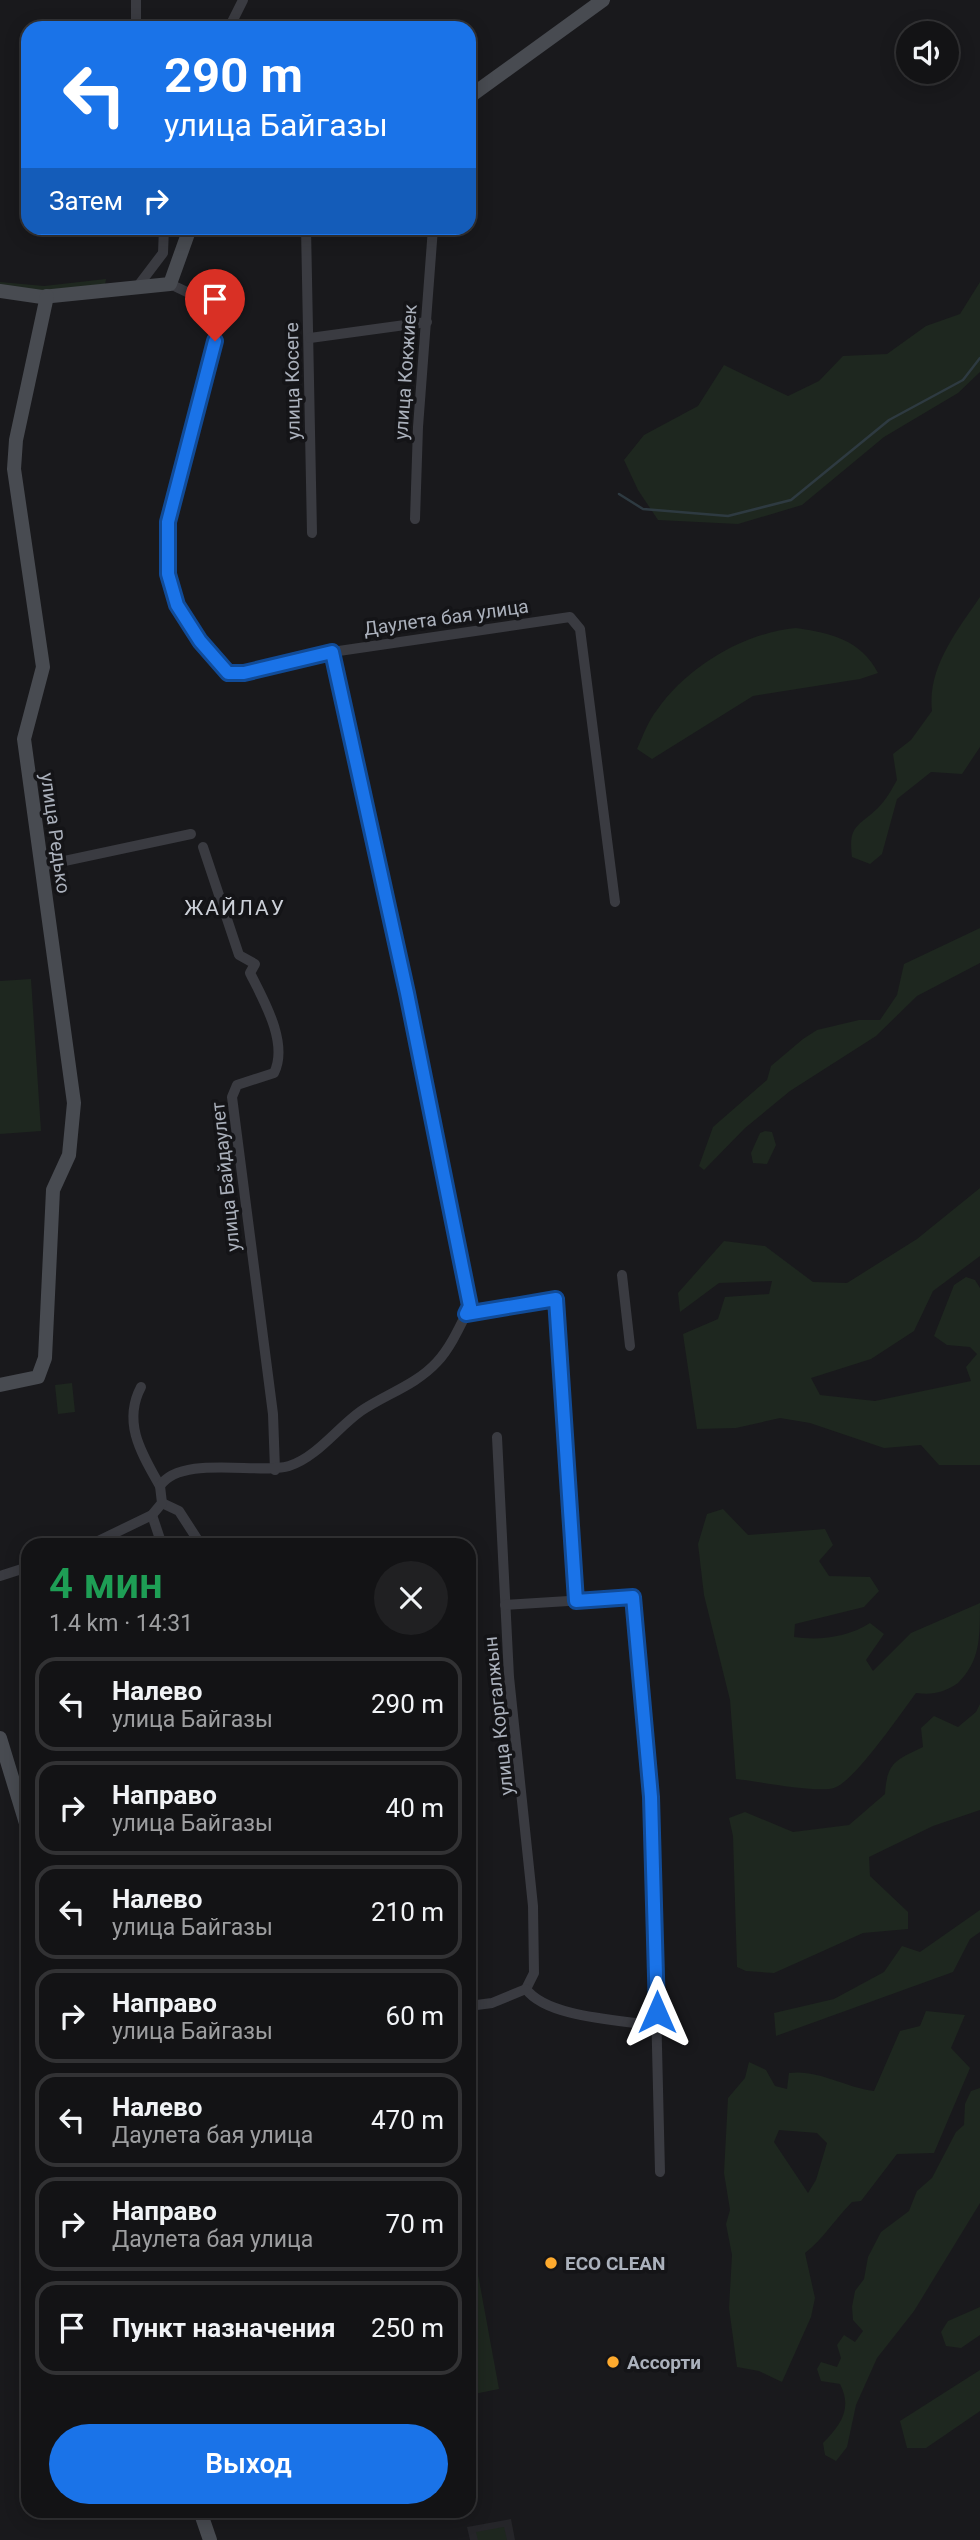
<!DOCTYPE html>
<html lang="ru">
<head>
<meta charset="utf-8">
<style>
  :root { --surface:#131315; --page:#202022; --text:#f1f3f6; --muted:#9d9ea0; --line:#323234; --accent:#1a73e8 }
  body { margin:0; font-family:Roboto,sans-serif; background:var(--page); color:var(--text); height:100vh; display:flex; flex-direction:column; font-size:26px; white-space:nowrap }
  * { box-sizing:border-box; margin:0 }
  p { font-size:23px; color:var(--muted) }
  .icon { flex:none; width:38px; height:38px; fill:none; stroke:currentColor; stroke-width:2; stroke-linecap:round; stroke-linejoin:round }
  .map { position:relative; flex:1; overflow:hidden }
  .sheet { position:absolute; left:21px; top:1538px; width:455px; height:980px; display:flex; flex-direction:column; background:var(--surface); border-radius:21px; box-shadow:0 4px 18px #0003,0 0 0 2px var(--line) }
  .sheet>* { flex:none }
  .hud { position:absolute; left:21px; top:21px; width:455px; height:214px; border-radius:21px; box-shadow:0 4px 18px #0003,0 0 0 2px var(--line); background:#1a73e8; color:#fff; overflow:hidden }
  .controls { position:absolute; left:896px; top:21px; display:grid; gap:14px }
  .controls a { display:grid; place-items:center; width:63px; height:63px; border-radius:50%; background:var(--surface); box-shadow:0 4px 18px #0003,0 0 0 2px var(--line); font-size:35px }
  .pin { position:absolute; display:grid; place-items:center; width:60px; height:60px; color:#fff; margin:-72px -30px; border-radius:50% 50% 50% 0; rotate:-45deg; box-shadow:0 0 7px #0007 }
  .pin .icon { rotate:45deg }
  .me { position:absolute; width:77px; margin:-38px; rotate:0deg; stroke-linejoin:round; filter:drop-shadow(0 0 5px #0008) }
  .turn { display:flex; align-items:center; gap:24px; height:147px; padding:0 28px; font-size:32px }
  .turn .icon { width:91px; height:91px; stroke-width:2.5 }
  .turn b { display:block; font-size:49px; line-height:60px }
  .then { display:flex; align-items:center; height:66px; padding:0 28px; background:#0003; gap:14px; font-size:26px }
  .round { display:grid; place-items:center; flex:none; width:74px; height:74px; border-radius:37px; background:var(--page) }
  .summary { display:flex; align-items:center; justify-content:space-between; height:119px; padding:0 28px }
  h1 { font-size:42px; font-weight:600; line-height:52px; color:#1e9e55 }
  .action { display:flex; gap:14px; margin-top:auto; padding:14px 28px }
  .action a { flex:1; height:80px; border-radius:42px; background:var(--accent); color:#fff; font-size:28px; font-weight:600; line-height:80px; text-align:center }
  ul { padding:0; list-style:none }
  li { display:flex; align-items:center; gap:21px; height:94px; margin:0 14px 10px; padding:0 14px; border:4px solid var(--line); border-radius:21px }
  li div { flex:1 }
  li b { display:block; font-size:26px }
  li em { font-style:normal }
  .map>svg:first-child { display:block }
  .built { fill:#252529 }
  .green { fill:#1e271f; fill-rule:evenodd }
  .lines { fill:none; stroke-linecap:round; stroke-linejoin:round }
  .stream { stroke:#2e3a41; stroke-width:2.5 }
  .street { stroke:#3a3b41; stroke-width:10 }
  .secondary { stroke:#484b51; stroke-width:14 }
  .route-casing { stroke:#114b97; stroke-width:18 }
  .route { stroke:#1a73e8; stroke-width:12 }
  .poi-dot { fill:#feaa2e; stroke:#141417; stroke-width:2.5 }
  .labels { text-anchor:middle; stroke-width:7; stroke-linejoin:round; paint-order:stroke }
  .street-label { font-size:19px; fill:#abb1bc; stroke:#141417 }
  .poi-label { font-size:19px; font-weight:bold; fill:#abb1bc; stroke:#141417; text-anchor:start }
  .neighbourhood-label { font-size:21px; letter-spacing:2px; fill:#ccd0d8; stroke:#141417 }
</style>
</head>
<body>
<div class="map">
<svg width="980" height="2540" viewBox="0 0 980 2540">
  <rect width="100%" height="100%" fill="#19191c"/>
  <path class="built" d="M511,2519L515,2540H470L467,2527Z"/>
  <g class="green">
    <path d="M106,279L105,285L43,293L0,289V282L44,286Z"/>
    <path d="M980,282V372L958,393L884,437L802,505L738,524L658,520L638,490L624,460L644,435L698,406L724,365L788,396L819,381L843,356L887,354L926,326L960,314Z"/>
    <path d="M980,597V747L962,774L931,772L897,799L882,854L870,864L852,857C848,825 858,827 878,808C886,800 892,789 897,780L893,754L911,740L932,711C927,668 957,631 980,597Z"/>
    <path d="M796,628C831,633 861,640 878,673L860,679L753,696L652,759L637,749C643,736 648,721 657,710C687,667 743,633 796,628Z"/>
    <path d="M980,928V963L917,996L876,1036L790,1091L745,1128L704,1170L699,1166L713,1127L767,1080L771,1066L803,1039L817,1030L859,1020H880L897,995L904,964Z"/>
    <path d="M31,979L41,1131L0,1134V981Z"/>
    <path d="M765,1131L772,1132L776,1145L767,1164L753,1163L751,1153L760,1133Z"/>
    <path d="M980,1188V1256L933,1291L914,1331L871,1359L811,1378L820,1395L875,1401L971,1381L966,1367L977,1354L970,1347L947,1345L934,1336L954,1285L966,1277L975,1280L980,1288V1465H939L921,1445L884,1448L810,1423L780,1418L736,1428L697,1429L683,1334L718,1319L725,1297L769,1294L772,1281L719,1283L680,1312L678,1293L724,1241L765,1246L813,1282L847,1283L917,1239Z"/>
    <path d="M72,1383L75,1412L58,1414L55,1385Z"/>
    <path d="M723,1509L748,1535L825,1529L833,1545L819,1561L829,1576L870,1577L879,1591L864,1607L795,1624L794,1637C820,1641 848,1637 870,1623L884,1634L866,1660L873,1671L911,1633L980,1603C980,1639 980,1661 958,1683C943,1693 933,1695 916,1693C901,1713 855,1781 834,1788C817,1793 756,1781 736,1779L730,1700L704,1595L698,1544L707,1514Z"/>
    <path d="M980,1704V1810L933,1826L869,1857L870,1876L908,1912V1929L863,1933L774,1973L746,1971L737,1967L733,1836L729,1818L745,1812L793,1832L849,1825L885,1794C887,1762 896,1760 923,1747L921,1728L934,1716L958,1727L976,1712Z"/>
    <path d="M980,1910V1932L970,1939L953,1972L776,2036L774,2013L834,1999L884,1972L902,1946L920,1952Z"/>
    <path d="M926,2011L965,2015L951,2048L970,2068L934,2153L897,2154L861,2201L852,2202C836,2218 823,2239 805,2253L815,2298L811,2317L782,2382L759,2371L737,2367L729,2308L732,2255L726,2224L730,2210L724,2173L728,2098L745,2078L749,2062L766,2070L775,2086L787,2089L789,2073C818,2069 844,2087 874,2091L900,2031L920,2026ZM779,2130L817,2133L827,2143L816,2180L808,2193L774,2142Z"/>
    <path d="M980,2088V2203L914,2311L877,2358L856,2405L847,2447L836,2461L825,2455L823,2443C840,2426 853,2409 840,2384L821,2381L817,2369L821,2362L837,2367L841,2358L837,2345L844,2335L855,2342L863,2331L853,2320L852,2307L855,2291L864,2279L868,2257L881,2232L909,2211L917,2191L932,2178L956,2132L964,2125L965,2104L971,2091Z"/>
    <path d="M469,2225L499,2389L469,2395Z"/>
    <path d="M980,2307V2335L961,2348L946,2346L941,2332L948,2321Z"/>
    <path d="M980,2370V2411L926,2448H907L900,2421Z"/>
    <path d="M504,2527L507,2540H478L476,2532Z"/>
  </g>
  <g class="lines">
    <path class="stream" d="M619,494L643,509L728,516L791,500L889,420L963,380L980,358"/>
    <g class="street">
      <path d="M136,28V0"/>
      <path d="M229,28L243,0"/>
      <path d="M306,228L312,533"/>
      <path d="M170,284L208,302L217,321L168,522V574L177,605L200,641L227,672L244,673L332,652L570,617L580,629L615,902"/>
      <path d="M138,286L163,253L164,228"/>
      <path d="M310,338L427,322"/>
      <path d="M415,519L418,427L433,228"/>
      <path d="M203,847L239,955L255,964L250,973C263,999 289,1043 274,1073L237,1085L232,1097L273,1414L275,1470"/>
      <path d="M41,866L191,834"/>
      <path d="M622,1275L630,1346"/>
      <path d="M466,1314L556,1299L576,1601"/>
      <path d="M141,1387C122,1423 142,1454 160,1486"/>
      <path d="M497,1437L509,1677L533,1906L534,1973L526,1989"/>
      <path d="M162,1503L179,1511L201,1545"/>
      <path d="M152,1515L162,1545"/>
      <path d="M90,1545L152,1515L162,1503L160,1486C181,1454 260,1475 289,1466C317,1457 337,1428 361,1411C386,1394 416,1385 437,1362C451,1347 461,1324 470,1306L407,993L332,652"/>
      <path d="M0,1576L28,1567"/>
      <path d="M505,1605L633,1597L651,1797L660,2172"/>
      <path d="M469,2006L492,2003L526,1989C547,2018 622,2020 657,2026"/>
    </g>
    <g class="secondary">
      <path d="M469,97L603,0"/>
      <path d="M0,291L42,297L170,284L190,228"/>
      <path d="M0,1385L38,1377L45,1358L53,1190L69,1155L74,1103L24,739L43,667L14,469L16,440L47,296"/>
      <path d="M0,1738L28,1830"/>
      <path d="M200,2511L210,2540"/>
    </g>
  </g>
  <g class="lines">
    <g class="route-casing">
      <path id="route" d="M215,341L168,522V574L177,605L200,641L228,673H244L332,652L407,993L470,1306L466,1314L556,1299L576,1601L633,1597L651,1797L657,2012"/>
    </g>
    <use href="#route" class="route"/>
  </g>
  <g class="poi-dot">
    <circle cx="551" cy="2263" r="7"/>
    <circle cx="613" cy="2362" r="7"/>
  </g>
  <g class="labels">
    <g class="street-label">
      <text transform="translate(405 372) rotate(-86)" y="7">улица Кокжиек</text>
      <text transform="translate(292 381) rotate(-91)" y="7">улица Косеге</text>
      <text transform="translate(446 617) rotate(-8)" y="7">Даулета бая улица</text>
      <text transform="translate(56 833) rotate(82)" y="7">улица Редько</text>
      <text transform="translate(225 1177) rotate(-96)" y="7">улица Байдаулет</text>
      <text transform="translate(498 1716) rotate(-96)" y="7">улица Коргалжын</text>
    </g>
    <g class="poi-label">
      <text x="565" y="2270">ECO CLEAN</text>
      <text x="627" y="2369">Ассорти</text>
    </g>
    <g class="neighbourhood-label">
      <text x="235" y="915">ЖАЙЛАУ</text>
    </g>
  </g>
</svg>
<div class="controls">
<a><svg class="icon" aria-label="sound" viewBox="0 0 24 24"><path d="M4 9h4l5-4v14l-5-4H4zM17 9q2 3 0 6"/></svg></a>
</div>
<div class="pin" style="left:215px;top:341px;background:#d93025"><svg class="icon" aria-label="arrive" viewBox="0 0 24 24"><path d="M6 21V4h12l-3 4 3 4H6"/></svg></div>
<svg class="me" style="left:657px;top:2012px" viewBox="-20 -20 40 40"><path d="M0-17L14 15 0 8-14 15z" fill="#1a73e8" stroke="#fff" stroke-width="4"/></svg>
<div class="hud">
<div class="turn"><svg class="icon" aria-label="left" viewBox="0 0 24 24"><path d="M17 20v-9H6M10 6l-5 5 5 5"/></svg><div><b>290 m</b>улица Байгазы</div></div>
<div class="then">Затем<svg class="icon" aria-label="right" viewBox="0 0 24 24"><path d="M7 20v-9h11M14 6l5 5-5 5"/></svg></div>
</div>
<section class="sheet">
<div class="summary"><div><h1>4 мин</h1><p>1.4 km · 14:31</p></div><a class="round"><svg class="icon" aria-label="close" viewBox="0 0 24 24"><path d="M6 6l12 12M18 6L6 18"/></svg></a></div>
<ul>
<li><svg class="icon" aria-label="left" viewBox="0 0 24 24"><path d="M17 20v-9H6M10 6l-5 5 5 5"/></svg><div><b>Налево</b><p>улица Байгазы</p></div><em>290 m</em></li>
<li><svg class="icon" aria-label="right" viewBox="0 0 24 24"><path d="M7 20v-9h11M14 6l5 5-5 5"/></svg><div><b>Направо</b><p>улица Байгазы</p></div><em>40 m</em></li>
<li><svg class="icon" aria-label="left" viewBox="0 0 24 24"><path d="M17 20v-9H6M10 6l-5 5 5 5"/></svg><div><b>Налево</b><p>улица Байгазы</p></div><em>210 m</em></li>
<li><svg class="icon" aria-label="right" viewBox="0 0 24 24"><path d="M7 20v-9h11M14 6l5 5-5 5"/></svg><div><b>Направо</b><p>улица Байгазы</p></div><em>60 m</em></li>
<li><svg class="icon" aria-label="left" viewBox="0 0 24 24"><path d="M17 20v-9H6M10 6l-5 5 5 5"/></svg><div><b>Налево</b><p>Даулета бая улица</p></div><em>470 m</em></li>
<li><svg class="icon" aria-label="right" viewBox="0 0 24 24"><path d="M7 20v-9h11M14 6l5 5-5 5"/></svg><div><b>Направо</b><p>Даулета бая улица</p></div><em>70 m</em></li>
<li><svg class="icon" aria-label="arrive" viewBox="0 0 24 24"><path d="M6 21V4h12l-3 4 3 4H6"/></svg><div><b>Пункт назначения</b></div><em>250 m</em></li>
</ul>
<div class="action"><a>Выход</a></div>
</section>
</div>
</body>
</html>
